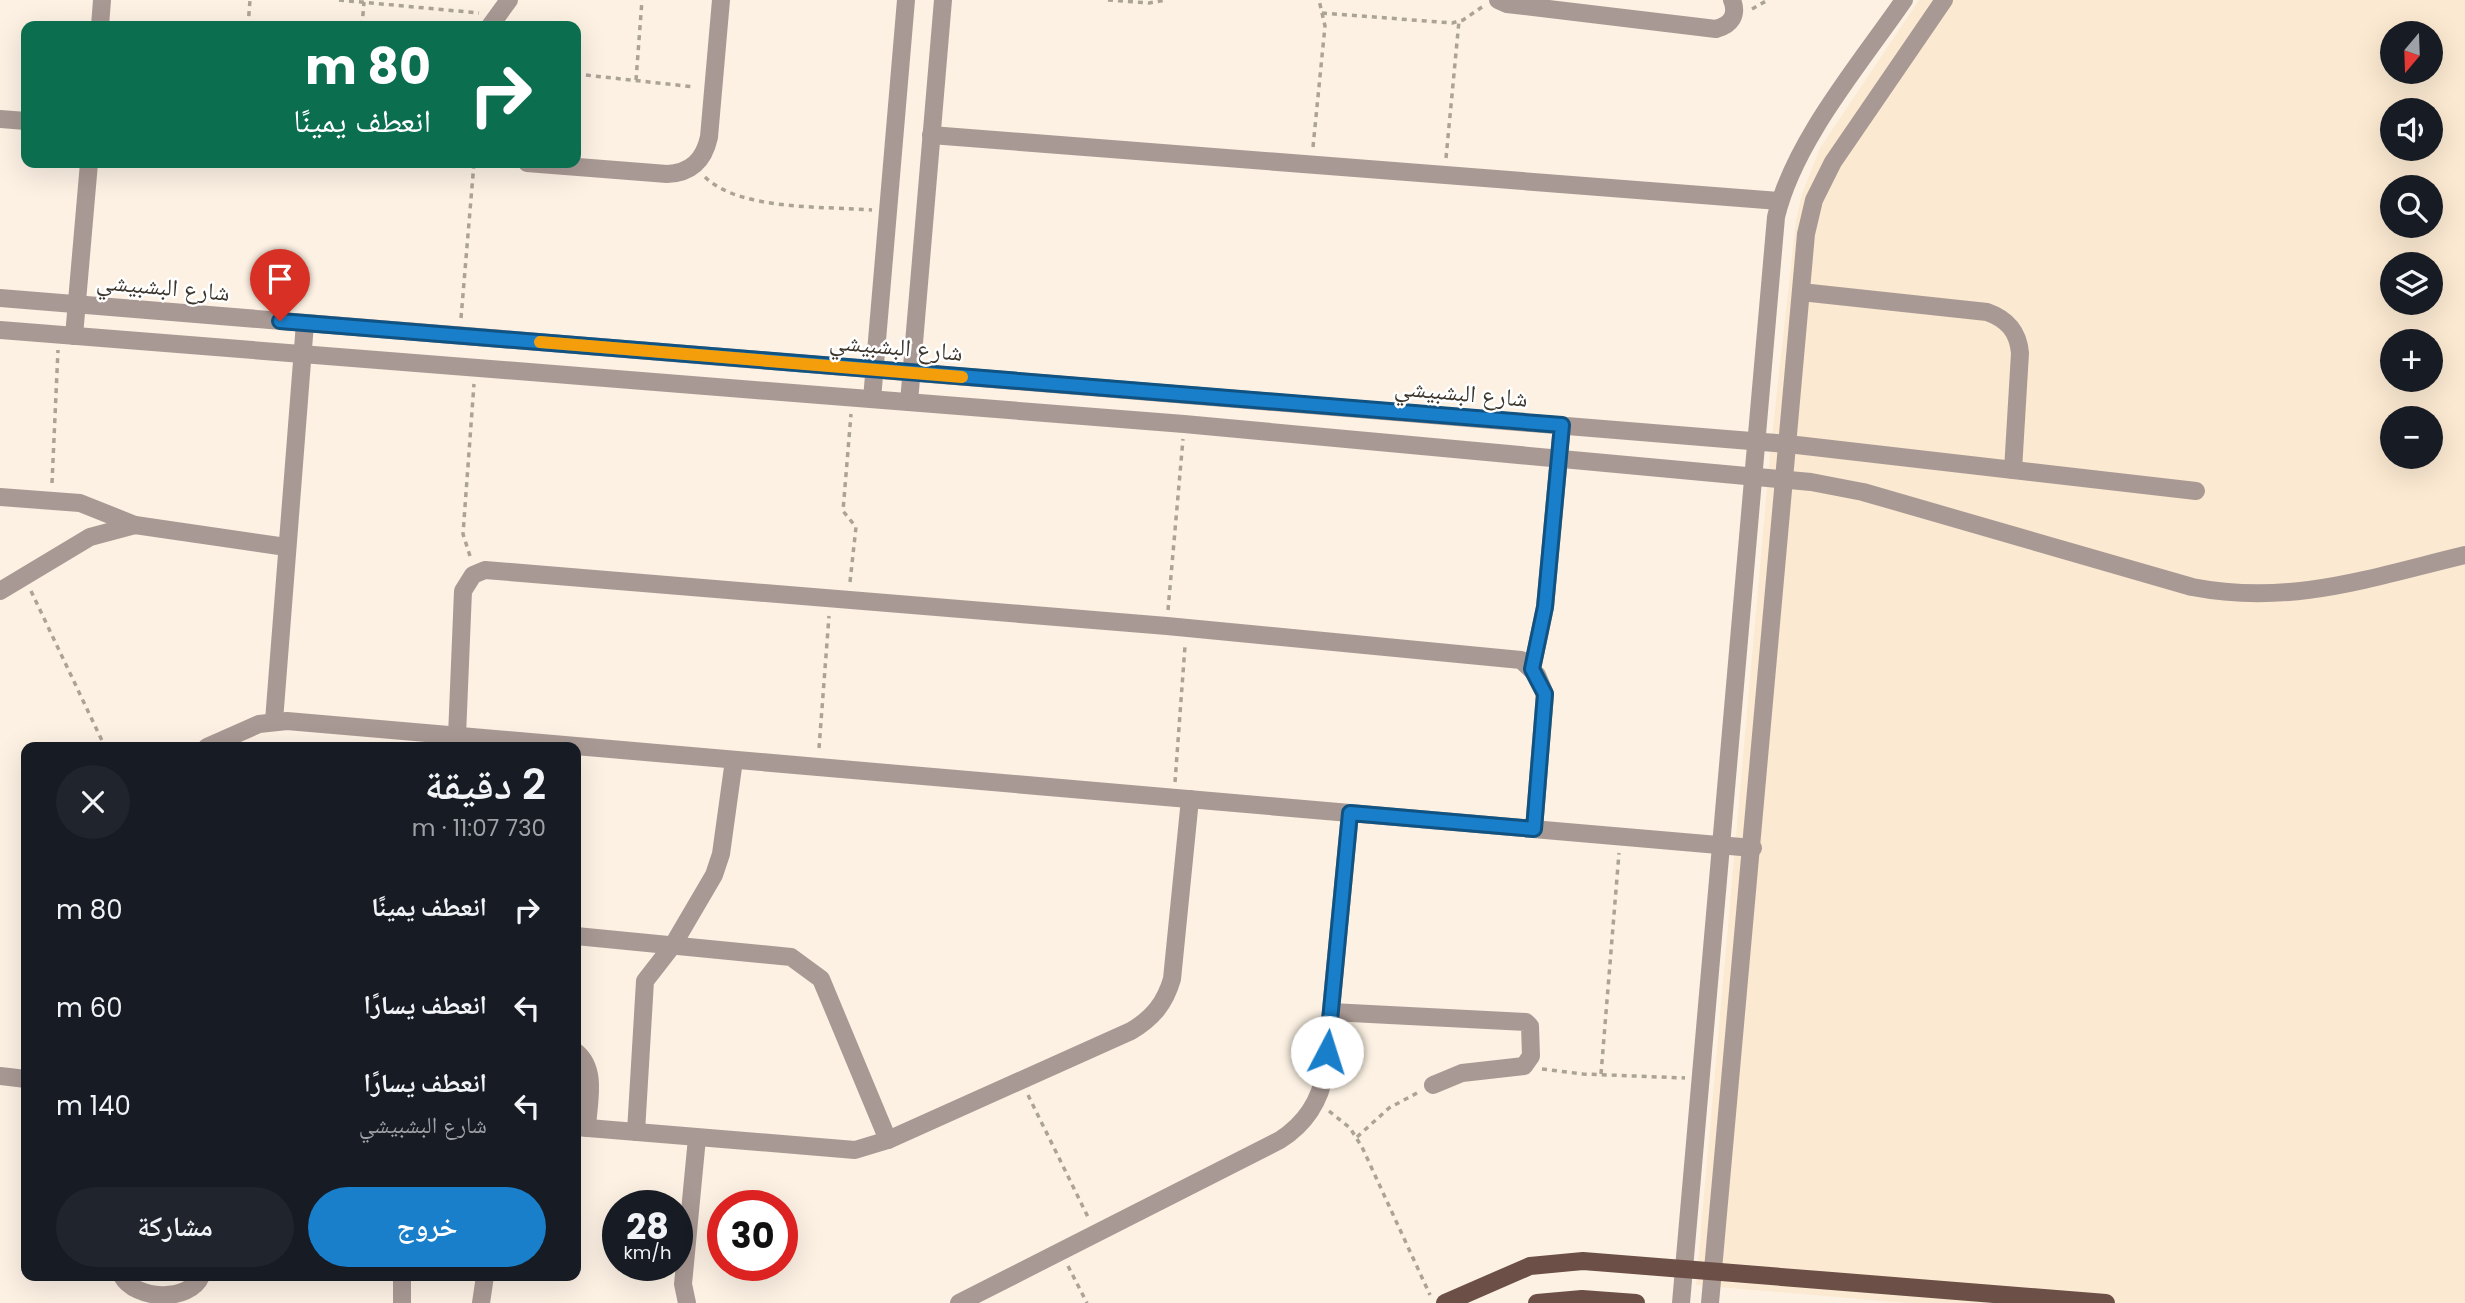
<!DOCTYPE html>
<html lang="ar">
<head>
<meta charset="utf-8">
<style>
  :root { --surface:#171b24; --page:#20242c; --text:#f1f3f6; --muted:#9ea1a6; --accent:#197fca }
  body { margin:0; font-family:Poppins,"Noto Naskh Arabic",sans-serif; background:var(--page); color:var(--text); direction:rtl; height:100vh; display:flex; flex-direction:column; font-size:26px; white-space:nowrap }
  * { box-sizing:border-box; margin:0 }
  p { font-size:23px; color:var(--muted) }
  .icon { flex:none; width:38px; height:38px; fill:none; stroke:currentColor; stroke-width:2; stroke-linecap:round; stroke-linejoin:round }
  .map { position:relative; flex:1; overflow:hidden; direction:ltr }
  .drawer { position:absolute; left:21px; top:742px; width:560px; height:539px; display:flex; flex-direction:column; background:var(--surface); border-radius:14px; box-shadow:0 7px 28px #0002; direction:rtl }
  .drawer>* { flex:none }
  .top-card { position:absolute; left:21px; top:21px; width:560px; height:147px; border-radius:14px; box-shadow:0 7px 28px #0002; direction:rtl; background:#0b6e4f; color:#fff; overflow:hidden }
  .needle { width:46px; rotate:199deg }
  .fabs { position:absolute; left:2380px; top:21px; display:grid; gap:14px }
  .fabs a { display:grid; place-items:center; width:63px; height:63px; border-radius:50%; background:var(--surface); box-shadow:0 7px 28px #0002; font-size:35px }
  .speed { position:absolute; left:602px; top:1190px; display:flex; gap:14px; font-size:35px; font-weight:700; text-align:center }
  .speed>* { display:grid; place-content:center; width:91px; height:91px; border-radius:50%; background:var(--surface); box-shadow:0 7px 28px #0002; line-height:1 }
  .speed small { font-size:18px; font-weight:400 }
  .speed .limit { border:10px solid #d22; background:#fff; color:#111 }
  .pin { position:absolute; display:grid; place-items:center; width:60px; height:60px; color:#fff; margin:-72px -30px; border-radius:50% 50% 50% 0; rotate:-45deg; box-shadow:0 0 7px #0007 }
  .pin .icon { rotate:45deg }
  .me { position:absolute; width:77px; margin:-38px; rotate:5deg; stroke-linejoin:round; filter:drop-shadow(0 0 5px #0008) }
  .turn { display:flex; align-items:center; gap:24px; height:147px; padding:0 35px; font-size:32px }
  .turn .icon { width:91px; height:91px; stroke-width:2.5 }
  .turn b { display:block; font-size:49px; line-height:60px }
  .round { display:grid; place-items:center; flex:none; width:74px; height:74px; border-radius:37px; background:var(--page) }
  .head { display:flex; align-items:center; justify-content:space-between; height:119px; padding:0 35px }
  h1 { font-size:42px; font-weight:600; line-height:52px }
  .primary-button { display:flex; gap:14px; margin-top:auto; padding:14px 35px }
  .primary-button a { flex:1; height:80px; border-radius:42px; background:var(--accent); color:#fff; font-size:28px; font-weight:600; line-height:80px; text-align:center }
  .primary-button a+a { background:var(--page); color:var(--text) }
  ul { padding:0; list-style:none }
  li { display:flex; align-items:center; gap:21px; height:98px; padding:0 35px }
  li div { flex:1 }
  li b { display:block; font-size:26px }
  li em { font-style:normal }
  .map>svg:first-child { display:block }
  .built { fill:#fbe9d1; fill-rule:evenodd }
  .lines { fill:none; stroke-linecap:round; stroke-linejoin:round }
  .path { stroke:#aca397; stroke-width:3.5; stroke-dasharray:5 5; stroke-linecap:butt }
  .minor { stroke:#a99994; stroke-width:18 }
  .major { stroke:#6c5047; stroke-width:18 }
  .route-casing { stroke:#105383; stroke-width:18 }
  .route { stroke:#197fca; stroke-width:12 }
  .slow { stroke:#f59e0b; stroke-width:12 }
  .labels { text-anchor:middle; stroke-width:5; stroke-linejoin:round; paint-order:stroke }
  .street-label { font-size:24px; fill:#3c352c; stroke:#fff }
</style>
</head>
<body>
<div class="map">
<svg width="2465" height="1303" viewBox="0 0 2465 1303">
  <rect width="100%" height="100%" fill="#fcf1e3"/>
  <path class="built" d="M1919,0H2465V1303H1908L1696,1285L1770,455L1796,220L1802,194L1820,148ZM2392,33H2431V72H2392ZM2392,110H2431V149H2392ZM2392,187H2431V226H2392ZM2392,264H2431V303H2392ZM2392,341H2431V380H2392ZM2392,418H2431V457H2392Z"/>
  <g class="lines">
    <g class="path">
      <path d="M339,0L479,13"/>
      <path d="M1108,0L1149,3L1166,0"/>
      <path d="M1752,9L1768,0"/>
      <path d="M1322,13L1452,23L1463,20L1482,7"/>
      <path d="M248,26L250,0"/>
      <path d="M362,26L364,2"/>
      <path d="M576,74L695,87"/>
      <path d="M636,80L642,0"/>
      <path d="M1313,147L1325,26L1319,0"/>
      <path d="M1446,158L1459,21"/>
      <path d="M705,177C740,211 824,206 872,210"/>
      <path d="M461,318L474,163"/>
      <path d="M52,483L58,350"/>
      <path d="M470,556L463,534L474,384"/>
      <path d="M850,582L856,527L843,511L851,414"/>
      <path d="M31,591L105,747"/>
      <path d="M1168,610L1183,439"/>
      <path d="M819,748L829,616"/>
      <path d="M1175,782L1185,646"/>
      <path d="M1542,1069L1583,1074L1685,1078"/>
      <path d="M1601,1074L1619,853"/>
      <path d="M1028,1095L1088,1217"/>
      <path d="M1329,1111L1350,1128L1362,1147L1430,1295"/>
      <path d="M1357,1137L1389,1108L1417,1093"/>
      <path d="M1068,1266L1087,1303"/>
    </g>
    <g class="minor">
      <path d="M1498,0L1507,4L1716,29C1731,25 1738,15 1732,0"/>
      <path d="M100,26L102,0"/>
      <path d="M490,26L509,0"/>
      <path d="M0,119L26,121"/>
      <path d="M931,135L1779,201"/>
      <path d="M527,163L667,174C691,173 704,160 709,137L721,0"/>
      <path d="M1801,292L1987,312C2007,319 2018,331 2020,353L2013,470"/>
      <path d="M0,298L1788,444L2196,491"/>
      <path d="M0,330L1184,424L1811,482L1863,492L2192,587C2291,606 2369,578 2465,555"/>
      <path d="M74,336L89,163"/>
      <path d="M872,399L906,0"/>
      <path d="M909,402L943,0"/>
      <path d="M0,497L80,503L135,525"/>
      <path d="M0,591L90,537L135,525L286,547"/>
      <path d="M1532,669L1545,607L1562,425"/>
      <path d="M274,721L305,323"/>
      <path d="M457,736L463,591L473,575L485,570L1167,626L1521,660L1537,675L1545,694L1534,829"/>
      <path d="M207,747L259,724L287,721L1753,848"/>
      <path d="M576,936L791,957L821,979L888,1140"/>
      <path d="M1331,1012L1526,1022L1530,1026L1531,1056L1524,1066L1462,1073L1433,1085"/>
      <path d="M576,1052C598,1070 588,1103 587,1128"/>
      <path d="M0,1076L26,1079"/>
      <path d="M576,1127L855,1150L888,1140L1131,1031C1153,1018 1165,1003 1172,979L1190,799"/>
      <path d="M636,1132L645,981L673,945L714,875L721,854L734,760"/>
      <path d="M122,1276C135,1300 189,1303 201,1276"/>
      <path d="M402,1303V1276"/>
      <path d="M481,1303L485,1276"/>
      <path d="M687,1303L683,1284L697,1138"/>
      <path d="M959,1303L1280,1140C1305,1124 1320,1102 1325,1072L1350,813"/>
      <path d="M1681,1303L1776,217C1794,141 1860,64 1904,0"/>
      <path d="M1710,1303L1806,234L1814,200L1833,162L1944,0"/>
    </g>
    <g class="major">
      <path d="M1445,1303L1530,1266L1583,1261L2106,1303"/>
      <path d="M1537,1303L1582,1299L1636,1303"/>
    </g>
  </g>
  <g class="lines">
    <g class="route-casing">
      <path id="route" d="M280,321L1562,425L1545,607L1532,669L1545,694L1534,829L1350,813L1327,1052"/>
    </g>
    <use href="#route" class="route"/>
    <path class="slow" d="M540,342L962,377"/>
  </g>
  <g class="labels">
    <g class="street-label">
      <text transform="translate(163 287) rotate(5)" y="8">شارع البشبيشي</text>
      <text transform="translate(896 347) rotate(5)" y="8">شارع البشبيشي</text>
      <text transform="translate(1461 393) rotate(5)" y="8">شارع البشبيشي</text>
    </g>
  </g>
</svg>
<div class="fabs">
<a><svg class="needle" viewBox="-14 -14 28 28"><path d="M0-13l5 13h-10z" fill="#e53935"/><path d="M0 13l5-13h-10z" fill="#9ea1a6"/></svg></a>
<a><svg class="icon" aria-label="sound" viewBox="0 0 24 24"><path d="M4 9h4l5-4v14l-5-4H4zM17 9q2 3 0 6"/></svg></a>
<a><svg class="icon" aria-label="search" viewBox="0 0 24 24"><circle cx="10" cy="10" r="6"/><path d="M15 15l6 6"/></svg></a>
<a><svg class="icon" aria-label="layers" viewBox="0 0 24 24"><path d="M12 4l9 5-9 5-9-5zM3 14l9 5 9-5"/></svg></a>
<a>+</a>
<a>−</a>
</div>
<div class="speed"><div>28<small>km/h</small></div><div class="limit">30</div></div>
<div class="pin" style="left:280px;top:321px;background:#d93025"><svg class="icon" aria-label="arrive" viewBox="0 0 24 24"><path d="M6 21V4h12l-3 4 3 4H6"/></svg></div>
<svg class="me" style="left:1327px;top:1052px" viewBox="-20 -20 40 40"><circle r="19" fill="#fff"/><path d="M0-13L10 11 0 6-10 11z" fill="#197fca"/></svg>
<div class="top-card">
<div class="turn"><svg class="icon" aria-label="right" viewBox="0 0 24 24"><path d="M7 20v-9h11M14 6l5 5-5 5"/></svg><div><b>80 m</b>انعطف يمينًا</div></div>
</div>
<section class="drawer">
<div class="head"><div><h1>2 دقيقة</h1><p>730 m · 11:07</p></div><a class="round"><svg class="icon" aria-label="close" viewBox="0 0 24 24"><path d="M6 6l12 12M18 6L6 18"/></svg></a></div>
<ul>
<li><svg class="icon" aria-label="right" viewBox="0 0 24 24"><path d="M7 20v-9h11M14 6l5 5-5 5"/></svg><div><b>انعطف يمينًا</b></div><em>80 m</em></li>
<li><svg class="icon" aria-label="left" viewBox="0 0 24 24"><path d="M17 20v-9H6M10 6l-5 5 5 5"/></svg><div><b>انعطف يسارًا</b></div><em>60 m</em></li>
<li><svg class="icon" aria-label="left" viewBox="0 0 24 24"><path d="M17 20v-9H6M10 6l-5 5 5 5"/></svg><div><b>انعطف يسارًا</b><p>شارع البشبيشي</p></div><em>140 m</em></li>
</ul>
<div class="primary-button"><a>خروج</a><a>مشاركة</a></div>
</section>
</div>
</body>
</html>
